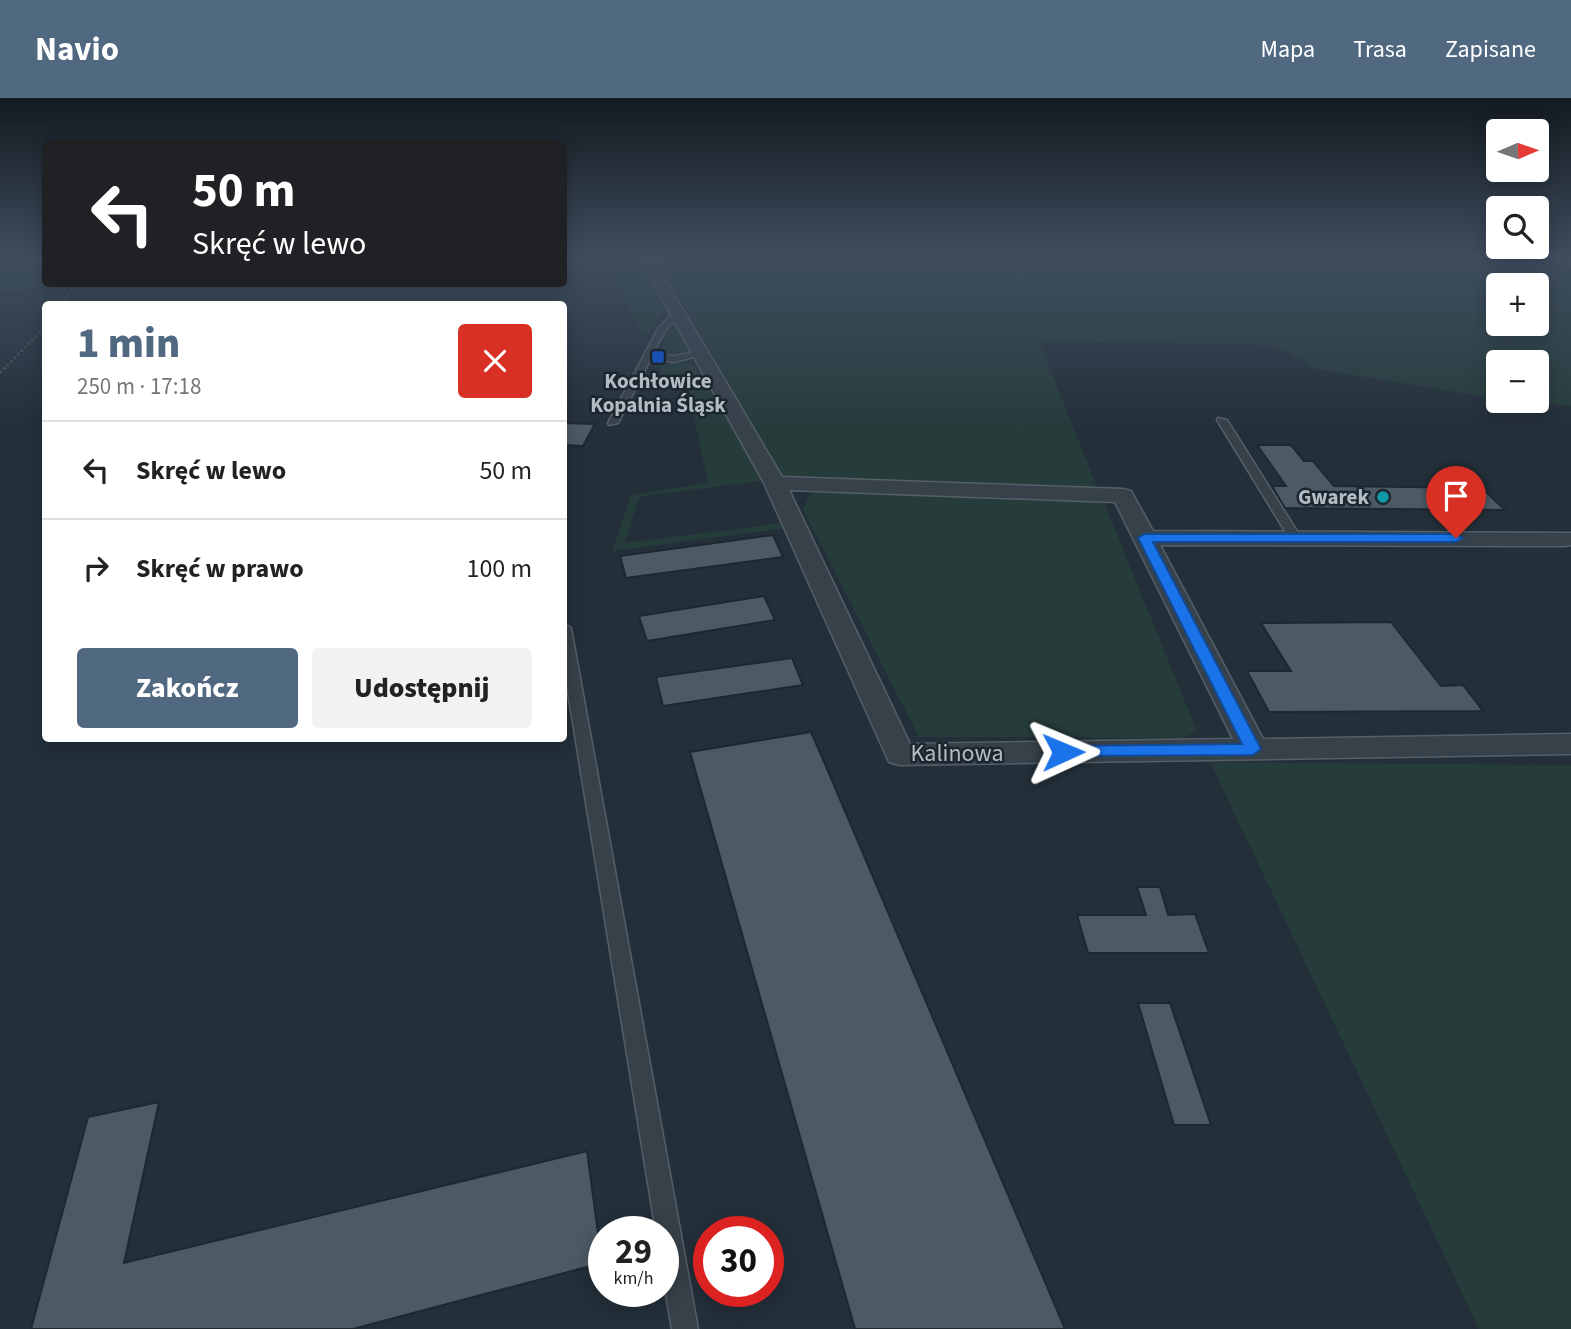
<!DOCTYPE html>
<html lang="pl">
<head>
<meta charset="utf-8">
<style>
  :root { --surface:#fff; --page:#f2f2f2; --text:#222; --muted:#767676; --line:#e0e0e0; --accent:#516980 }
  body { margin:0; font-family:"Source Sans 3",sans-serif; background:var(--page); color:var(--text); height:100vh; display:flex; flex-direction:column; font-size:26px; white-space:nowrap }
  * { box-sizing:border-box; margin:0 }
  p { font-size:23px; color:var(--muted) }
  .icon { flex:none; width:38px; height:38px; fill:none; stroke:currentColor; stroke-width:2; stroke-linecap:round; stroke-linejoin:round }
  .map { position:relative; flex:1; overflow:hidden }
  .panel { position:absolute; left:42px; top:203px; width:525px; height:441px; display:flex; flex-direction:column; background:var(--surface); border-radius:7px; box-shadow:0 4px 18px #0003 }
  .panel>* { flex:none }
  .top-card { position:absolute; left:42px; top:42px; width:525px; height:147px; border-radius:7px; box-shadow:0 4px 18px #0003; background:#202124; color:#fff; overflow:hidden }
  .needle { width:46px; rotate:88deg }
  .fabs { position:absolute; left:1486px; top:21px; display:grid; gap:14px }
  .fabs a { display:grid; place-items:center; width:63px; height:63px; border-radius:7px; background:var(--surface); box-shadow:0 4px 18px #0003; font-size:35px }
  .speed { position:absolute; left:588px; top:1118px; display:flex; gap:14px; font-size:35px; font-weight:700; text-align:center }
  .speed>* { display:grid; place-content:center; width:91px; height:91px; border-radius:50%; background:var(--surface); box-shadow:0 4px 18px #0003; line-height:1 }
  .speed small { font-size:18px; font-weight:400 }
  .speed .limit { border:10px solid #d22; background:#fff; color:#111 }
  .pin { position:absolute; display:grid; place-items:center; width:60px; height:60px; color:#fff; margin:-72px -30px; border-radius:50% 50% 50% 0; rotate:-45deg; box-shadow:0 0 7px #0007 }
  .pin .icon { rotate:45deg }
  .me { position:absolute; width:77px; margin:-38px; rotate:89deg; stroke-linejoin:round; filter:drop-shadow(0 0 5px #0008) }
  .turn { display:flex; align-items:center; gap:24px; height:147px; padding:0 35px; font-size:32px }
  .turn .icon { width:91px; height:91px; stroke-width:2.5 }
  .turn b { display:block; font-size:49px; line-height:60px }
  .round { display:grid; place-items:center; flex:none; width:74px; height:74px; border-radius:7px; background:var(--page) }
  .headline { display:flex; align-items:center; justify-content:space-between; height:119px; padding:0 35px }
  h1 { font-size:42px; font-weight:800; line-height:52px; color:var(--accent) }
  .button { display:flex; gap:14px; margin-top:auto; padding:14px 35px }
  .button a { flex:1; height:80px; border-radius:7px; background:var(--accent); color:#fff; font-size:28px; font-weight:800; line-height:80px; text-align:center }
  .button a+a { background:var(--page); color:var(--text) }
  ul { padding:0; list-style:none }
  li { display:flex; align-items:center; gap:21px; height:98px; padding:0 35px; border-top:2px solid var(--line) }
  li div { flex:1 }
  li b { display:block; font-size:26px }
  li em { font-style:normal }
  header { display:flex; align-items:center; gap:42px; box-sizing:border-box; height:98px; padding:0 35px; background:var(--accent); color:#fff }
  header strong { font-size:33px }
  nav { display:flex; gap:38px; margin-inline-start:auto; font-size:24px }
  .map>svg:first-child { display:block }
  .green { fill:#263c3b; fill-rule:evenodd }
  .building { fill:#4c5a65; stroke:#1e2830; stroke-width:2 }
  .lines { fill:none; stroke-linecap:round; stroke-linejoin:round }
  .lane-casing { stroke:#555f67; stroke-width:3 }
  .street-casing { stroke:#555f67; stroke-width:3 }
  .secondary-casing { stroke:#555f67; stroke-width:4 }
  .path { stroke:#455858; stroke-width:2.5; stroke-dasharray:2.5 2.5; stroke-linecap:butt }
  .lane { fill:#37414a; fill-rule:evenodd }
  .street { fill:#37414a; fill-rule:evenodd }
  .secondary { fill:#45515c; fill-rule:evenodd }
  .route { fill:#1a73e8; stroke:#114b97; stroke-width:2 }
  .transit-dot { fill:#1a4fb4; stroke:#1c262e; stroke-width:2.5 }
  .culture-dot { fill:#0f9aa8; stroke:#1c262e; stroke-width:2.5 }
  .labels { text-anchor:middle; stroke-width:5; stroke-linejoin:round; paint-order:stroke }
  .far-poi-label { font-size:21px; font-weight:bold; fill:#b2bcc5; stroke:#1c262e }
  .street-label { font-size:24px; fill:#b2bcc5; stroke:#1c262e }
</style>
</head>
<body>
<header>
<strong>Navio</strong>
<nav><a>Mapa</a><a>Trasa</a><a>Zapisane</a></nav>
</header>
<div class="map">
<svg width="1571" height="1231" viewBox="0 0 1571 1231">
  <rect width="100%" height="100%" fill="#232f39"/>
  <g class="green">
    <path d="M0,160H45L46,186H67L61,190L0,194Z"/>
    <path d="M607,160H642L643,171L665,211L644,241L613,178Z"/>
    <path d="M661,160H1542L1571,174V308L1511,303H1536V264H1498V301L1316,271L1274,247L1039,243L1097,389L783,381L661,166ZM1498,187H1536V226H1498Z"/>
    <path d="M674,230L679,231L689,250L686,254C678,256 669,258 661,254L667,232Z"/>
    <path d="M675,264L697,267L761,383L639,399L625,445L781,425L782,431L612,453L631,397L708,385L685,277L662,276L660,269L652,268Z"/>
    <path d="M833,392L1103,402L1197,633L1184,640L919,639L803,412L810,395Z"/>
    <path d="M1210,664L1571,667V1231H1479Z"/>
  </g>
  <g class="building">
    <path d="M564,325L595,326L583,348L564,347Z"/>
    <path d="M1257,347H1291L1304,363H1313L1334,388L1482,390L1505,412L1285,410L1272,388H1286Z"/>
    <path d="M773,437L783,459L626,480L620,458Z"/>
    <path d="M764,498L775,522L647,543L639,518Z"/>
    <path d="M1391,524L1441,588L1463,587L1483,613L1269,614L1247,573H1291L1261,525Z"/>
    <path d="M792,560L803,587L663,608L656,579Z"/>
    <path d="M811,634L825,666L1065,1231H855L690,654Z"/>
    <path d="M1137,789H1160L1168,817L1195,816L1209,855H1088L1077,817H1146Z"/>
    <path d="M1138,905H1170L1211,1027H1174Z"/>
    <path d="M159,1004L124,1165L587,1053L602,1165L353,1231H31L88,1019Z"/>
  </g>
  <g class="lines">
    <g class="lane-casing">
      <g id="lane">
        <path d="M676,213L683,215L667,230L654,253L663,257L674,258L700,253L705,256L674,264L651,260L618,325L609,327L608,325L659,229Z"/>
        <path d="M1218,320L1227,322L1300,438L1298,441L1294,442L1288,438L1217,322Z"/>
        <path d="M564,526L571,530L698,1231H672L663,1179V1134H656L564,570Z"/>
      </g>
    </g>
    <g class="street-casing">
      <path id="street" d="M644,160H658V169L782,379L1123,391L1131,393L1153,433L1571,435V447L1565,448L1160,447L1263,641L1571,636V656L900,667L889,664L764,385L644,169ZM789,392L1115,404L1233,641L910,646Z"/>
    </g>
    <g class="secondary-casing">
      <path id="secondary" d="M1556,160H1571V169L1558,164Z"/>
    </g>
    <g class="path">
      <path d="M62,206L74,186"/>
      <path d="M0,275L46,228"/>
    </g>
    <use href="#lane" class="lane"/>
    <use href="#street" class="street"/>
    <use href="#secondary" class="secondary"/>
  </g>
  <linearGradient id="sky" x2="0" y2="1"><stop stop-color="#131a1f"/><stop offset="0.48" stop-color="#3f4d5f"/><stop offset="1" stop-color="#3f4d5f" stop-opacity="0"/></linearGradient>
  <rect width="1571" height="332" fill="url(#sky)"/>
  <path class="route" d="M1144,436H1456L1463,440L1456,444H1153L1261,651L1253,657L1057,658L1054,654L1057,650L1063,648L1242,646L1138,440Z"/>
  <rect class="transit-dot" x="651" y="252" width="14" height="14" rx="3.5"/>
  <circle class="culture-dot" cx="1383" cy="399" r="7"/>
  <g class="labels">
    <g class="far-poi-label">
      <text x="658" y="290">Kochłowice<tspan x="658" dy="24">Kopalnia Śląsk</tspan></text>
      <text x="1369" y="406" text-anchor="end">Gwarek</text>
    </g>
    <g class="street-label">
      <text x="957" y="663">Kalinowa</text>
    </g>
  </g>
</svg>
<div class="fabs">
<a><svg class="needle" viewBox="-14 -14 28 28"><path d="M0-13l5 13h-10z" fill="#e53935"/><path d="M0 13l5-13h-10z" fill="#767676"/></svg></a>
<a><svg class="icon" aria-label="search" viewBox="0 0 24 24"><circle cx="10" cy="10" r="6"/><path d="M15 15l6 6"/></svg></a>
<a>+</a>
<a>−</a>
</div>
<div class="speed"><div>29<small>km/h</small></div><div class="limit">30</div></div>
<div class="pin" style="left:1456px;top:440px;background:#d93025"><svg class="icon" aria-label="arrive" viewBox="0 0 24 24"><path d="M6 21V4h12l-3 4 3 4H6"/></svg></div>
<svg class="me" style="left:1063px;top:654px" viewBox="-20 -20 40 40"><path d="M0-17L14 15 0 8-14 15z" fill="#1a73e8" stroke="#fff" stroke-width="4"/></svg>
<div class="top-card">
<div class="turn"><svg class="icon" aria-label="left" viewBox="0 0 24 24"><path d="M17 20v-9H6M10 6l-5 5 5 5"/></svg><div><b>50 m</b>Skręć w lewo</div></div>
</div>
<section class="panel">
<div class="headline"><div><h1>1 min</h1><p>250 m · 17:18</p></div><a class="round" style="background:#d93025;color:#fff"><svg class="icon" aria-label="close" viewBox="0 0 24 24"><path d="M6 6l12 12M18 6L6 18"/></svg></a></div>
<ul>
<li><svg class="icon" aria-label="left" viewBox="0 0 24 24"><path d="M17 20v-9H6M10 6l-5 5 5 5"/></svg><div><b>Skręć w lewo</b></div><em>50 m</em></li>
<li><svg class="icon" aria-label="right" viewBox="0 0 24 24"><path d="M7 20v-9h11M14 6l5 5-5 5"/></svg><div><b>Skręć w prawo</b></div><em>100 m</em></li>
</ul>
<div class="button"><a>Zakończ</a><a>Udostępnij</a></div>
</section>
</div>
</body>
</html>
